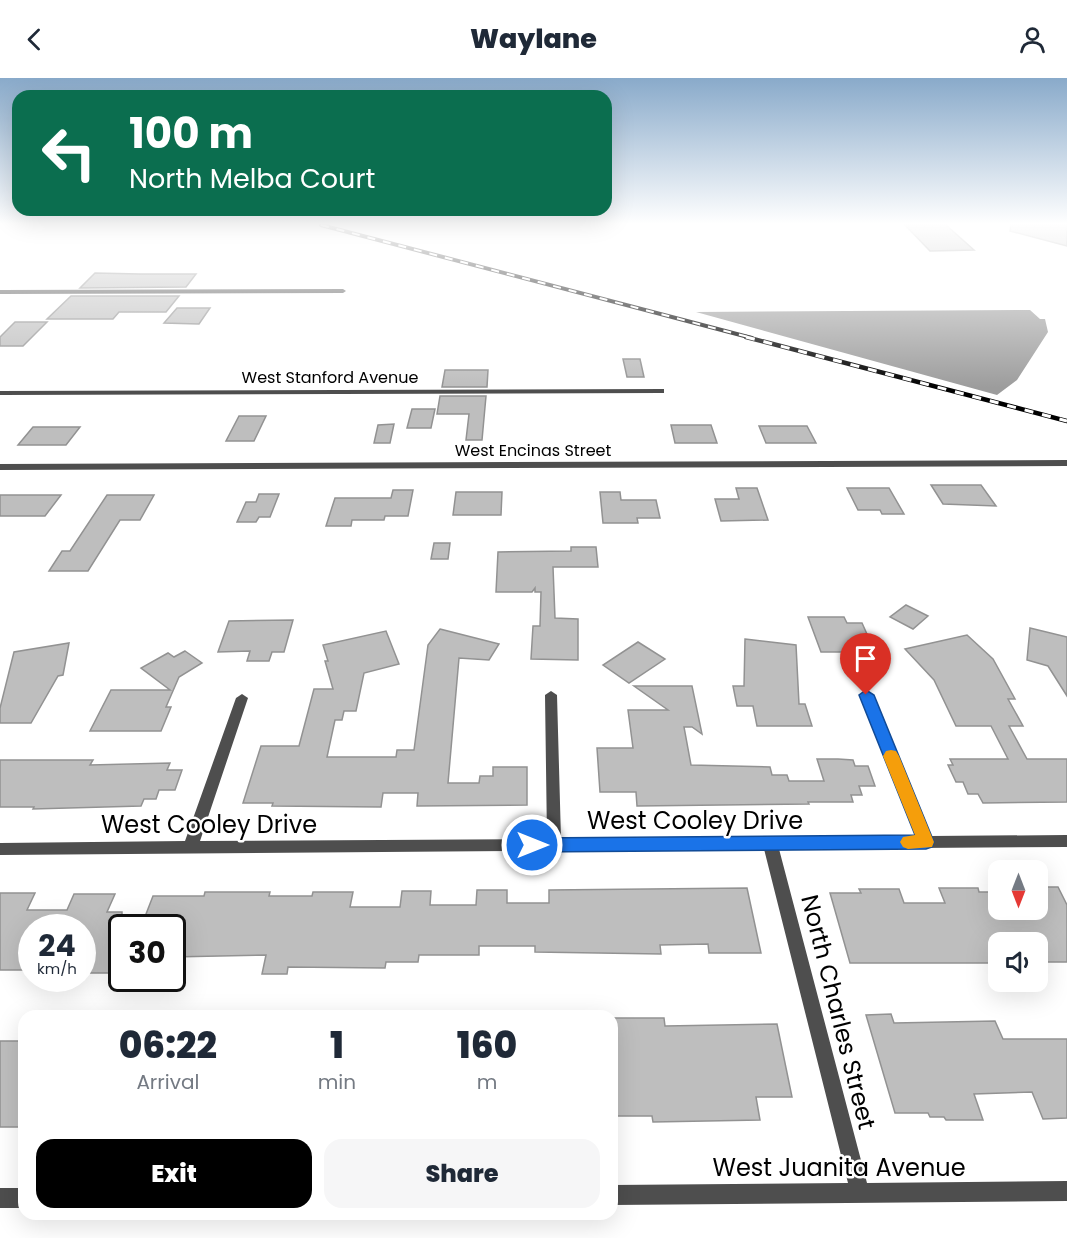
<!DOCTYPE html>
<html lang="en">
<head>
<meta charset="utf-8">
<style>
  :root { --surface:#fff; --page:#f6f6f7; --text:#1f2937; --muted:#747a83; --accent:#000 }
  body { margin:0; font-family:Poppins,sans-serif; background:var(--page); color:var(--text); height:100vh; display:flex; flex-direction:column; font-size:22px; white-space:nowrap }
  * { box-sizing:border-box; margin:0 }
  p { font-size:20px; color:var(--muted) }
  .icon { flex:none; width:33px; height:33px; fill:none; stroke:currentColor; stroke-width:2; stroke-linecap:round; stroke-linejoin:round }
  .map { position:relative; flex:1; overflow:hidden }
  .details { position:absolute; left:18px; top:932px; width:600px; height:210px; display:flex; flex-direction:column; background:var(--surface); border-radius:18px; box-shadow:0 6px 24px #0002 }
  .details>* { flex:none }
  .banner { position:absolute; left:12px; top:12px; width:600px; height:126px; border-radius:18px; box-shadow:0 6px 24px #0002; background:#0b6e4f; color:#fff; overflow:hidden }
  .needle { width:39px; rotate:180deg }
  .controls { position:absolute; left:988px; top:782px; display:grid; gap:12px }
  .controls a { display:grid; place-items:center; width:60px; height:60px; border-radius:12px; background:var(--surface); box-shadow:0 6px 24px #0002; font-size:30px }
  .speed { position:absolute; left:18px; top:836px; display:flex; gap:12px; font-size:30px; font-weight:700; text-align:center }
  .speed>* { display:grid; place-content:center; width:78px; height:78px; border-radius:50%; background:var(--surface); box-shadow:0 6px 24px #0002; line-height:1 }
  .speed small { font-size:15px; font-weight:400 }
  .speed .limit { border:3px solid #111; border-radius:9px; background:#fff; color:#111 }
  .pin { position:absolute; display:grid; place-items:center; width:51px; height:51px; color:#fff; margin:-62px -26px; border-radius:50% 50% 50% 0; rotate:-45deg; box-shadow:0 0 6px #0007 }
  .pin .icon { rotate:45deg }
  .me { position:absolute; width:66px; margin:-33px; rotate:90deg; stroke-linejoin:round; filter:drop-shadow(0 0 4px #0008) }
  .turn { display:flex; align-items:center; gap:21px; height:126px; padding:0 18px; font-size:27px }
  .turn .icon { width:78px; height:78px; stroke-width:2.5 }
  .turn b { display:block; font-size:42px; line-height:51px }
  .eta { display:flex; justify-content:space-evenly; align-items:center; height:102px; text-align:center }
  .eta b { font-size:36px; font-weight:800; line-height:42px }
  .cta { display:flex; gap:12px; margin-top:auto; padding:12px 18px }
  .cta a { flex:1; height:69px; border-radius:18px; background:var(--accent); color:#fff; font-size:24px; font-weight:800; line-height:69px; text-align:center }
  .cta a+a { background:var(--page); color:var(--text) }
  header { display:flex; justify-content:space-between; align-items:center; height:78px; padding:0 18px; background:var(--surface); font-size:27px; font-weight:800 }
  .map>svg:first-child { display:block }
  .water { fill:#9c9c9c }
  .building { fill:#bebebe; stroke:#929292; stroke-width:1.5 }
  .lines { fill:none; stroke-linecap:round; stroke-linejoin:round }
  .street { fill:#4e4e4e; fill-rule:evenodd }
  .rail-far1-casing { stroke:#000; stroke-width:4 }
  .rail-casing { stroke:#000; stroke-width:4.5 }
  .rail-far1 { stroke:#fff; stroke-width:2; stroke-dasharray:8; stroke-linecap:butt }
  .rail { stroke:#fff; stroke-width:3; stroke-dasharray:9; stroke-linecap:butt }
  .route { fill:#1a73e8; stroke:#114b97; stroke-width:1.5 }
  .slow { fill:#f59e0b }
  .labels { text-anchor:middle; stroke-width:5; stroke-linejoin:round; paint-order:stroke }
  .far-street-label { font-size:16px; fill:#000; stroke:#fff }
  .near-street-label { font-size:24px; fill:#000; stroke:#fff }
</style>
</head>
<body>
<header><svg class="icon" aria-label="back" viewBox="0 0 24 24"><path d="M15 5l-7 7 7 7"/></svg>Waylane<svg class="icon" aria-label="person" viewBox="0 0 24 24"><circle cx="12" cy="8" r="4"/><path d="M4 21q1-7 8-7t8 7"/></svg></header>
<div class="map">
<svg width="1067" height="1160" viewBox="0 0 1067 1160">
  <rect width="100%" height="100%" fill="#fff"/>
  <path class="water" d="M1030,232L1040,241H1045L1048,254L1017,302L997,317L696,234Z"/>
  <g class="building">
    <path d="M905,147H946L974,172L930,173Z"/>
    <path d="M1011,147H1067V168L1010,153Z"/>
    <path d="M95,195L140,196H196L186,209L80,210Z"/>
    <path d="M71,218H179L166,234H119L113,241H47Z"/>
    <path d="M177,230H210L199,246L164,245Z"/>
    <path d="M15,244H47L23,268H0V259Z"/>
    <path d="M623,281H640L644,299H627Z"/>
    <path d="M445,292H488L487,309H442Z"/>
    <path d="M440,318H486L482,362H466L469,336H437Z"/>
    <path d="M412,331H435L431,350H407Z"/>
    <path d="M239,338H266L254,363H226Z"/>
    <path d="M394,346L390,365H374L378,347Z"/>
    <path d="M671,347H711L717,365H675Z"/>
    <path d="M759,348H807L816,365H766Z"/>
    <path d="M33,349H80L66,367H18Z"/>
    <path d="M931,407H981L996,428L943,426Z"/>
    <path d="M736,410H757L768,442L721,443L715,421H739Z"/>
    <path d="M847,410H889L904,436H882L880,432H858Z"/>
    <path d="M393,412H413L408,438H385L384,442H352L351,448H326L335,420H391Z"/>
    <path d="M456,414H502L501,437H453Z"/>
    <path d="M600,414H620L621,422H656L660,440H637L638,445H603Z"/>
    <path d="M259,416H279L270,439H259L256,444H237L246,424H256Z"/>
    <path d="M0,417H61L45,438H0Z"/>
    <path d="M107,417H154L140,442H120L88,493H49L62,473H70Z"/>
    <path d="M434,465H450L448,481H431Z"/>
    <path d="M571,469H596L598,489H553L555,540L578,541V582L531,581L533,548H540L541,514H535V510L532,514H496L498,474L571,473Z"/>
    <path d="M906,527L928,538L913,551L890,539Z"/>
    <path d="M808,539H844L847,545H862L875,574H821Z"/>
    <path d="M293,542L284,574H272L269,583H247L250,573L218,574L229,543Z"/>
    <path d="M1030,550L1067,559V618L1048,588L1027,582Z"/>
    <path d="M440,551L499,566L489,582L459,580L448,705H479L480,698H493V689H527V727L417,728L418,715H383L381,729L272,728L273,725H243L261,668H299L314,611H333L325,583H328L323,567L386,553L399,586L364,595L356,633H344L342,642H335L327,679H396L397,672H414L428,567Z"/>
    <path d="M967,557L993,581L1015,621H1008L1023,648H1009L1027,681H1067V724L983,725L978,716H968L963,704H956L948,687H953L950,681H1008L991,648H956L934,602L905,571Z"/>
    <path d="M745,561L796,567L799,626H805L812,648H757L753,628H737L733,608H744Z"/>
    <path d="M638,564L665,581L629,605L603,587Z"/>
    <path d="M69,565L63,597L58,598L31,645H0V630L14,574Z"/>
    <path d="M185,573L202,585L179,599L166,629H171L161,653H90L111,612H170L141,590L168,575L174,579Z"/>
    <path d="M634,608H692L702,656L692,649H684L691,687L770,689L772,697H787L789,703H824L817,681H838L853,682L855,688H868L875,708H859L862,717H851L853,724H808L809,726L637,728L636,714H600L597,670H633L628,632H668Z"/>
    <path d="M0,682H93L90,687L170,685L167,692H182L175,712H159L156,721H144L141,728L33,731L34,729H0Z"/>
    <path d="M1038,809H1058L1067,827V884H1038V864H999V885H850L830,815H861L859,811H899L904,825H945L939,810H978L979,814H999V831H1038Z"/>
    <path d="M747,810L761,875H709L708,866L660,867L661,876L535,874V868H479V877H419L418,884H386L385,890L288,889L287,896H262L266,877L172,879V849H141L153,818H204L205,814H270L269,818H312L313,814H353L350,829H400L402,813H431L430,827H476L477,812H507V825H549V812Z"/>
    <path d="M0,815H35L27,832H67L74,816H115L107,834H122V895H82V849H32V892H0Z"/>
    <path d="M891,936L894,945L995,943L1003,961H1067V1040L1043,1041L1032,1014L974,1016L983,1042H946L944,1039H930L928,1035H895L866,937Z"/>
    <path d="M612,940H664L665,948L777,946L792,1019H756L760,1042L653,1044L652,1038H614Z"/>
    <rect x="0" y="963" width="24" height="86"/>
  </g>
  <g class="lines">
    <g class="street">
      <path d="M0,212L343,211L346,213L343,215L0,216Z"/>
      <path d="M664,311V315H661L0,317V313Z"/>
      <path d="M1067,382V388L0,392V386Z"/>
      <path d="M551,613L557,617L561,761L916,758L860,617L866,613L872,617L931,758L1067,757V769L779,771L867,1105L1067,1103V1123L612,1127V1107L848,1105L764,771L0,777V765L185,763L236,620L242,616L248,620L200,763L547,761L545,617Z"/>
      <rect x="0" y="1110" width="24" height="20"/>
    </g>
    <g class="rail-far1-casing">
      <path id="rail-far1" d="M321,147L752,260"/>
    </g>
    <g class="rail-casing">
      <path id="rail" d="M746,259L1067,343"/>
    </g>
    <use href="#rail-far1" class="rail-far1"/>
    <use href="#rail" class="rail"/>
  </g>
  <linearGradient id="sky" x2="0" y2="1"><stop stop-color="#89aaca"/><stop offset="0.47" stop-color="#fff"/><stop offset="1" stop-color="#fff" stop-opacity="0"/></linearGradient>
  <rect width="1067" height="310" fill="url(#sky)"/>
  <path class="route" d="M866,612L874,617L934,764L932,769L926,771L532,774L526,772L523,767L526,762L532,760L915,757L859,617Z"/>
  <path class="slow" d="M891,672L896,673L899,678L934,764L932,769L908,771L903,769L900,764L903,759L915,757L883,678L886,673Z"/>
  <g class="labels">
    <g class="far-street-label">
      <text x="330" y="305">West Stanford Avenue</text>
      <text x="533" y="378">West Encinas Street</text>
    </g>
    <g class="near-street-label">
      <text x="695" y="751">West Cooley Drive</text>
      <text x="209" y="755">West Cooley Drive</text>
      <text transform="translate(838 934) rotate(76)" y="8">North Charles Street</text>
      <text x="839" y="1098">West Juanita Avenue</text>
    </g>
  </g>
</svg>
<div class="controls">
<a><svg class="needle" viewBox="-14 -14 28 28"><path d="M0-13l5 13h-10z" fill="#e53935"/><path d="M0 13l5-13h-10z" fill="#747a83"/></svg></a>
<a><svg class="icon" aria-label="sound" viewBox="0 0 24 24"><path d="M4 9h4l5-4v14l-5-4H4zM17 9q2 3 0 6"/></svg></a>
</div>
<div class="speed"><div>24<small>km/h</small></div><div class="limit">30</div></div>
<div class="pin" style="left:866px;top:617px;background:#d93025"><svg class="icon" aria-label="arrive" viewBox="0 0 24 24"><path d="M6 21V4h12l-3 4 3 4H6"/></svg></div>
<svg class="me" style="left:532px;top:767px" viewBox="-20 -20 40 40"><circle r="17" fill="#1a73e8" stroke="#fff" stroke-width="3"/><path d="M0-11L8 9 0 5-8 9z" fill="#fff"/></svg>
<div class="banner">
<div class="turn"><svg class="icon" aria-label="left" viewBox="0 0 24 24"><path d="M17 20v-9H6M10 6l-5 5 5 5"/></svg><div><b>100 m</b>North Melba Court</div></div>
</div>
<section class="details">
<div class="eta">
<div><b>06:22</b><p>Arrival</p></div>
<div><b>1</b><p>min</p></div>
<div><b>160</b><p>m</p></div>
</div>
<div class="cta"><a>Exit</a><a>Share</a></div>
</section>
</div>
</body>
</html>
